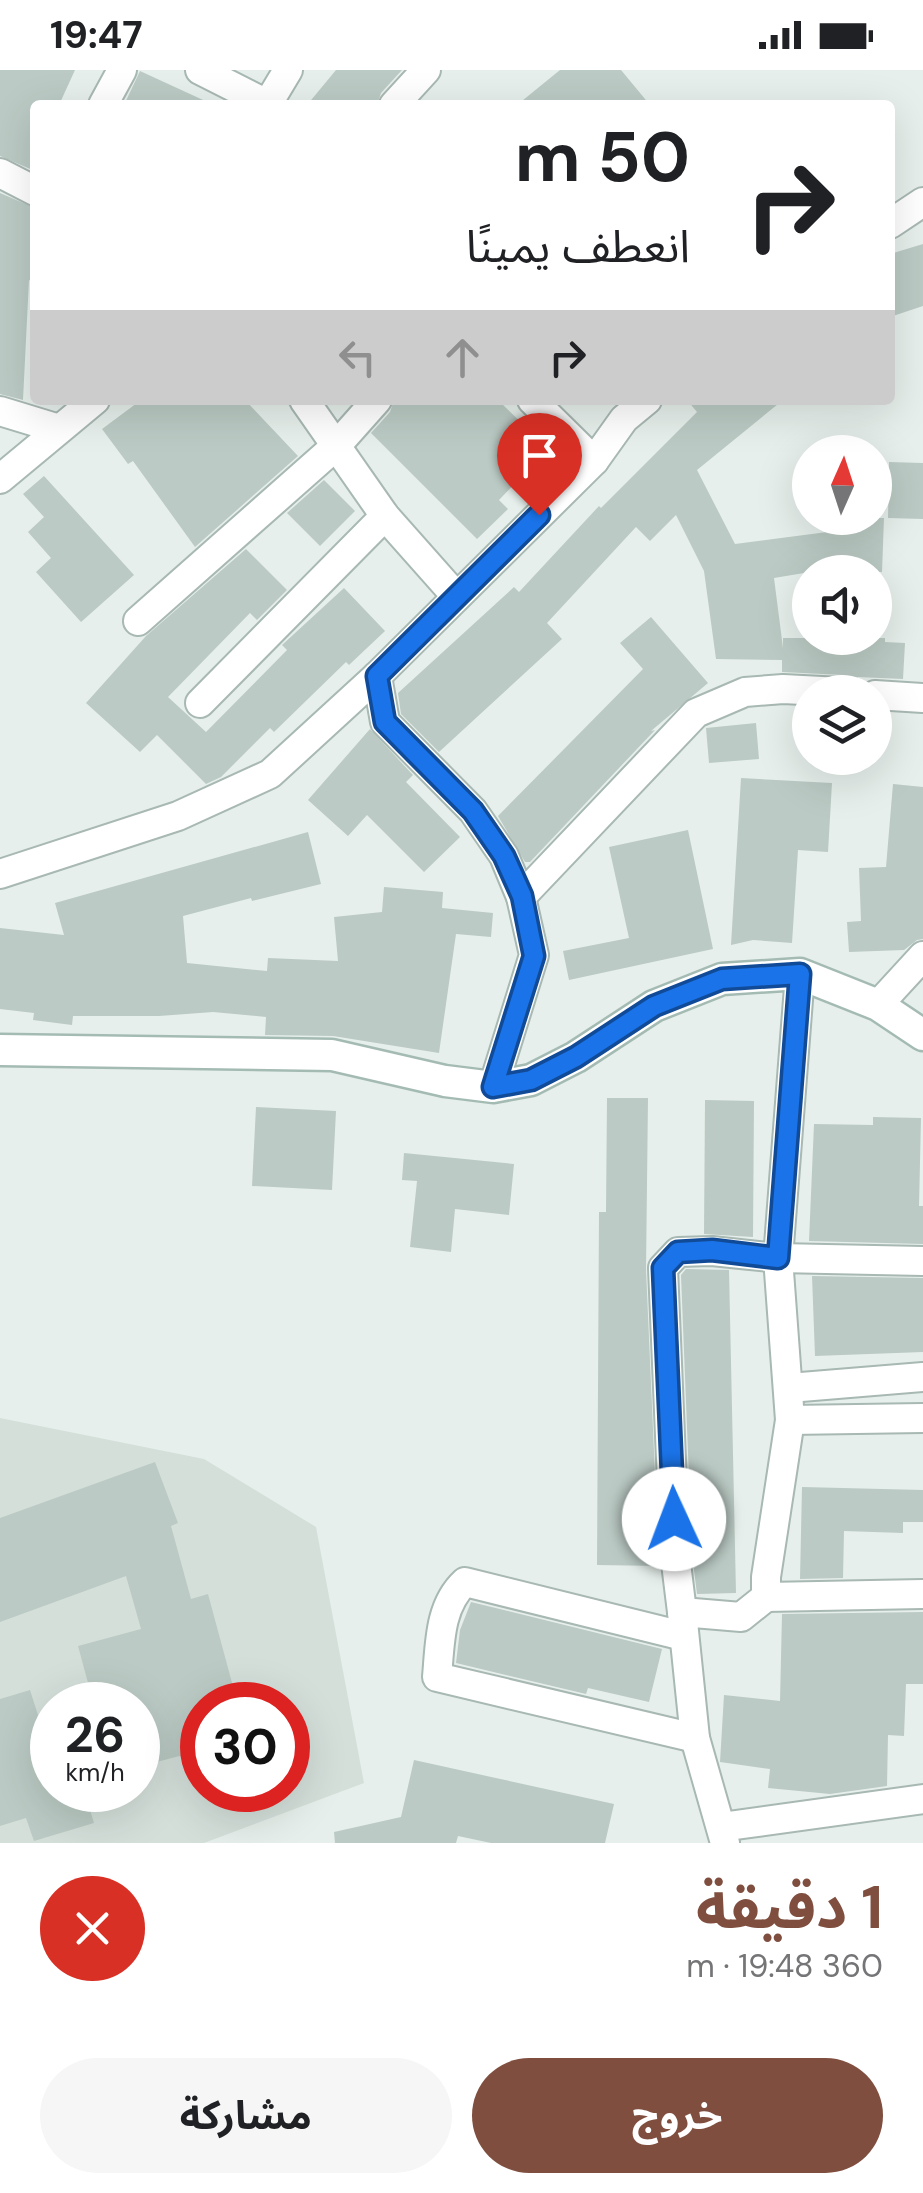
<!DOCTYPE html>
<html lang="ar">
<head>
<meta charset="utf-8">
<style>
  :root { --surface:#fff; --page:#f6f6f6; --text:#202124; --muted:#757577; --accent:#7f4e3f }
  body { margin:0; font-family:"DM Sans","Noto Sans Arabic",sans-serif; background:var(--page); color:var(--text); direction:rtl; height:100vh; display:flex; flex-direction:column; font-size:38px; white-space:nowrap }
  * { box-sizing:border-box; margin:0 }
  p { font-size:32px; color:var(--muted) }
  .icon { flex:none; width:55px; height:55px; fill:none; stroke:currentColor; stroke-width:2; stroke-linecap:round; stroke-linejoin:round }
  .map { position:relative; height:1773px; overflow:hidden; direction:ltr }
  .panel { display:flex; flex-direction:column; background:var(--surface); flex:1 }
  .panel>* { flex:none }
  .top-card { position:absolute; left:30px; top:30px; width:865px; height:305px; border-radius:10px; box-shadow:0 10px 40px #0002; direction:rtl; background:#fff; color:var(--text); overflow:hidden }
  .needle { width:65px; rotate:3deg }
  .controls { position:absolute; left:792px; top:365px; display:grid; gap:20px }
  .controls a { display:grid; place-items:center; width:100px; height:100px; border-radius:50%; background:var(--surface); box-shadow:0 10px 40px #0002; font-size:50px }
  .speed { position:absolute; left:30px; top:1612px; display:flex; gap:20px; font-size:50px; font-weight:700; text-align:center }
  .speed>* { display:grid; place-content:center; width:130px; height:130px; border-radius:50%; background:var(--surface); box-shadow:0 10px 40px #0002; line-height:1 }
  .speed small { font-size:25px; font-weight:400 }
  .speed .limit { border:15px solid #d22; background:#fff; color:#111 }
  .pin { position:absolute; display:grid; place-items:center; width:85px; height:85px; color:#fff; margin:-102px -42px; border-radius:50% 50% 50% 0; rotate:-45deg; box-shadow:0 0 10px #0007 }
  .pin .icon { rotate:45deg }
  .me { position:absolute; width:110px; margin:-55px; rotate:358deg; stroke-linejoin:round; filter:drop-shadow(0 0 8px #0008) }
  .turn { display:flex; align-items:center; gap:35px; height:210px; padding:0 40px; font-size:45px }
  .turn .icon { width:130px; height:130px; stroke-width:2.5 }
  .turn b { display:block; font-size:70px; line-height:85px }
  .lanes { display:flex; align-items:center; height:95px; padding:0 40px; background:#0003; justify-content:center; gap:50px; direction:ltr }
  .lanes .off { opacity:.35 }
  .round { display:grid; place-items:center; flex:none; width:105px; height:105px; border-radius:52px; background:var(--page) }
  .summary { display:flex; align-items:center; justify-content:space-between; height:170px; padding:0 40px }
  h1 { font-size:60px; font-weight:700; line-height:75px; color:var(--accent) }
  .primary-button { display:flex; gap:20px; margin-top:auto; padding:20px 40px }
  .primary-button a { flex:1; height:115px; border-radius:60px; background:var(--accent); color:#fff; font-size:40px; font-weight:700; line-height:115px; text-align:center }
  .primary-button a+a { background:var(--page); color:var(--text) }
  .status { display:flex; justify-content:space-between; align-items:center; height:70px; padding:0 50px; background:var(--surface); direction:ltr }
  .status svg { height:28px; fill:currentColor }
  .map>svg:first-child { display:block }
  .built { fill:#d4dfda; fill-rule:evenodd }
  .building { fill:#bbcac4 }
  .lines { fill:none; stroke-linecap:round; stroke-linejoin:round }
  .street-casing { stroke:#a8b8b2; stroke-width:32 }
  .secondary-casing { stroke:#a4bbb3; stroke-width:35 }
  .street { stroke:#fff; stroke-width:28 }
  .secondary { stroke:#fff; stroke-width:30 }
  .route-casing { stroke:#114b97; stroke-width:25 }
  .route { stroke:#1a73e8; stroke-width:18 }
</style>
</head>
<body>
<div class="status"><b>19:47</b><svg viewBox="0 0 49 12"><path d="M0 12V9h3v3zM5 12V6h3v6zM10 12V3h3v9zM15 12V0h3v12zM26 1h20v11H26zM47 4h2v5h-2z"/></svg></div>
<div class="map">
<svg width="923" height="1773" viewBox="0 0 923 1773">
  <rect width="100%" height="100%" fill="#e6efeb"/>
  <path class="built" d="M0,1348L204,1389L316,1457L364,1713L204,1773H0ZM52,1635H138V1720H52ZM202,1635H288V1720H202Z"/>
  <g class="building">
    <path d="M0,0H75L59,35H35V101L0,86Z"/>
    <path d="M336,0H402L381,23L377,35H307Z"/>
    <path d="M560,0H621L650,35H517Z"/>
    <path d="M140,1L214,35H124Z"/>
    <path d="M0,123L35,138V213L29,210L23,330L0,324Z"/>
    <path d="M923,174V236L890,247V184Z"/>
    <path d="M141,330H245L298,386L195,477L133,391L128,394L102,359Z"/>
    <path d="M394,330H498L532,363L528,368L530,370L508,393L521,407L499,430L508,439L477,469L371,363L390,342Z"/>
    <path d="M687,330H783L697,400L735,474L827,462V448H884L882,502H810L774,508L783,578V568H885V572L905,573L903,609L858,607L857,615L843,605L782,602V590L716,589L704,501L676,445L650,471L636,457L547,553L562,569L439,682L401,644L398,623L514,517L519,522L599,436L601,438L697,342Z"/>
    <path d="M889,392L923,393V449L888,448Z"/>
    <path d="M44,406L134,505L81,552L36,502L51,488L28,462L44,447L23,424Z"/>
    <path d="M324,410L355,441L320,476L287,443Z"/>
    <path d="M246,479L287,520L257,550L250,543L168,627L206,662L287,580L282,575L344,518L385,561L349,595L346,592L274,662L270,658L221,707L206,714L157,665L140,682L86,633L146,566Z"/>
    <path d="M651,547L708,613L651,661L655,660L530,792H525L498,746L643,599L620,573Z"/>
    <path d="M756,653L759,689L709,693L706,658Z"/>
    <path d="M370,659L413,705L406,712L460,767L424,802L367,745L348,766L308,730Z"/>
    <path d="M741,708L832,713L828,782L798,780L792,873L753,870L731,875Z"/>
    <path d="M893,714L923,717V869L917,870L904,880L849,882L847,852L861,851L859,798L886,797Z"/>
    <path d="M688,760L713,879L569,910L563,881L629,868L609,777Z"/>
    <path d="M308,762L321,814L252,831L251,828L183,846L187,893L267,901L268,888L338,891L334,847L382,842L384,817L443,822L442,838L493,843L491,867L456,864L439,983L333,966L265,965L266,947L213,942L159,946H73L72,955L33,950L34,943L0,939V858L64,865L55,833Z"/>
    <path d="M607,1028H648L646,1199L659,1496L597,1495L599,1142H606Z"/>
    <path d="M705,1030L754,1031L753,1167L704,1164Z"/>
    <path d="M256,1037L336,1041L332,1120L252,1116Z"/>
    <path d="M873,1047L921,1048L919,1136H923V1174L809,1171L814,1054L873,1055Z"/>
    <path d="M404,1083L514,1094L509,1145L455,1139L451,1182L410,1177L417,1111L402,1110Z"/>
    <path d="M686,1199L729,1200L736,1523L697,1524L692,1484L681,1205Z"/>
    <path d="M812,1206L923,1208V1282L815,1286Z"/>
    <path d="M155,1392L178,1453L171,1456L191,1529L208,1524L238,1635H202V1680L138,1697V1635H94L78,1576L141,1559L126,1506L0,1552V1448Z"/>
    <path d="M802,1417L923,1420V1452H903V1463L844,1461L843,1508L800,1509Z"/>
    <path d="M471,1532L662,1579L649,1632L588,1618L586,1624L456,1593L460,1560Z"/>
    <path d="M923,1542V1614H906L904,1666L888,1665L887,1716L830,1724L768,1718L770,1699L720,1692L724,1625L780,1631L782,1544Z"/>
    <path d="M30,1620L45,1667L52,1664V1720H84L94,1753L34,1771L26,1748L0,1756V1629Z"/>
    <path d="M414,1690L614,1734L605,1773H491L458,1766L456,1773H335L334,1762L401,1747Z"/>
  </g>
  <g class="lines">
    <g class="street-casing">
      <g id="street">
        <path d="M200,0L267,34"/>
        <path d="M103,35L122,0"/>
        <path d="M267,35L288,0"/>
        <path d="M394,35L426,0"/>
        <path d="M0,103L35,121"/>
        <path d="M890,154L923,132"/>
        <path d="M304,330L385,446L456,526"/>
        <path d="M532,330L594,391"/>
        <path d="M0,341L59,359"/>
        <path d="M0,409L95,330"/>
        <path d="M138,551L337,375L377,330"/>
        <path d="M377,606L385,652L473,741L504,786L521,827L534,885L493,1017"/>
        <path d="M875,625L923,628"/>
        <path d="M200,633L385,446"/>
        <path d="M0,804L178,746L270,704L377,606L594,391L624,349L647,330"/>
        <path d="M521,827L696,643L745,622L783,619L841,622"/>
        <path d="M878,935L923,886"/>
        <path d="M789,1318L923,1307"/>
        <path d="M790,1350L923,1348"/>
        <path d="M766,1527L923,1524"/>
        <path d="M682,1542L675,1485L663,1198L678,1182L712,1181L778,1188L923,1191"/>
        <path d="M683,1566L465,1512C439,1536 440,1574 437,1607L695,1668"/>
        <path d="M721,1757L923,1729"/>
        <path d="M725,1773L695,1668L682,1542L741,1547L766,1527V1507L790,1350L778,1188L800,904"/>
      </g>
    </g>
    <g class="secondary-casing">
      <path id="secondary" d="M0,980L332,985L445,1011L493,1017L531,1010L576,987L654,936L722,909L800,904L878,935L923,965"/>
    </g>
    <use href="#street" class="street"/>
    <use href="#secondary" class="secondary"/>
  </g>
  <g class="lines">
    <g class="route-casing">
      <path id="route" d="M539,445L377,606L385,652L473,741L504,786L522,826L534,886L493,1017L531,1010L576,987L654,936L722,909L800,904L778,1188L712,1180L678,1182L663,1198L674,1449"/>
    </g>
    <use href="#route" class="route"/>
  </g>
</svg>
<div class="controls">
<a><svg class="needle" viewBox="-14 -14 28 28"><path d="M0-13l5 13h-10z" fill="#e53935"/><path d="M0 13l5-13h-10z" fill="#757577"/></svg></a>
<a><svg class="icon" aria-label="sound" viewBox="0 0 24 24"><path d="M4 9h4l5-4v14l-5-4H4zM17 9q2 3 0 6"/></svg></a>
<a><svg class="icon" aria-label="layers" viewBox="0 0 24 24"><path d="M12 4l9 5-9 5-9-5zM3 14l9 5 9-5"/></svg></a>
</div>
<div class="speed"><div>26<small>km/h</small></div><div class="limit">30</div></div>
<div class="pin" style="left:539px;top:445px;background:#d93025"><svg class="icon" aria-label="arrive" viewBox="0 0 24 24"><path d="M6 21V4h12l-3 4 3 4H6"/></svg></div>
<svg class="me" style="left:674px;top:1449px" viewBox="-20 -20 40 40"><circle r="19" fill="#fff"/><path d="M0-13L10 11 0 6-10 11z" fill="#1a73e8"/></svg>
<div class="top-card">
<div class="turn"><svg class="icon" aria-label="right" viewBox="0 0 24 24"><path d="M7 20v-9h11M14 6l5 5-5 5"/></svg><div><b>50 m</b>انعطف يمينًا</div></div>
<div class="lanes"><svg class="icon off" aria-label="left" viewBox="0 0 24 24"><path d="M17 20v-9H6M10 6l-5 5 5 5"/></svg><svg class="icon off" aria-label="ahead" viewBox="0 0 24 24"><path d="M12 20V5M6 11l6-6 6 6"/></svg><svg class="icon" aria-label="right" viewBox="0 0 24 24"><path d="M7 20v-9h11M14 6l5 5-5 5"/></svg></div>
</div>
</div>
<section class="panel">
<div class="summary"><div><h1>1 دقيقة</h1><p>360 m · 19:48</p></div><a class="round" style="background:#d93025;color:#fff"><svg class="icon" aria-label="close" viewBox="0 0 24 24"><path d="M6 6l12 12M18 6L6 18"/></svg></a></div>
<div class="primary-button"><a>خروج</a><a>مشاركة</a></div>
</section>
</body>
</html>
